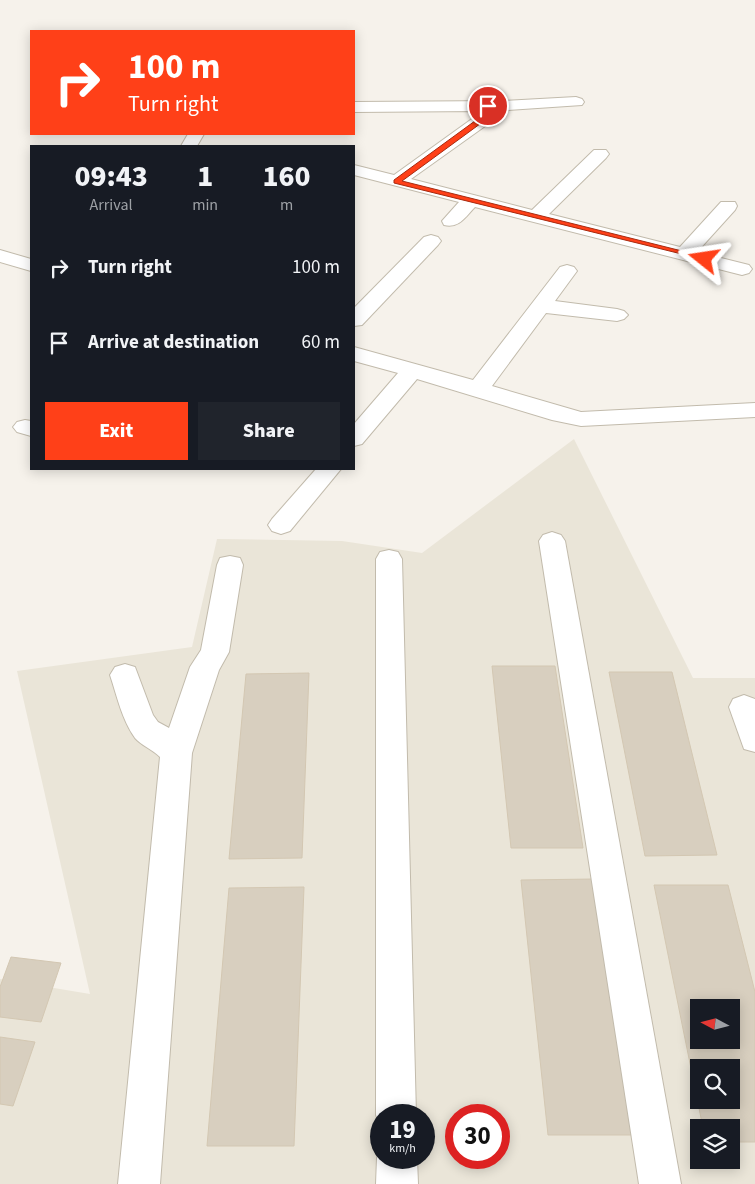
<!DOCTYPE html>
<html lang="en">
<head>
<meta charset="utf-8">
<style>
  :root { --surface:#171b24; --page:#20242c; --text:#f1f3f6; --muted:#9ea1a6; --accent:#ff4018 }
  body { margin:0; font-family:"Source Sans 3",sans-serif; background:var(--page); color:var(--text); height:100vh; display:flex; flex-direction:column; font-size:19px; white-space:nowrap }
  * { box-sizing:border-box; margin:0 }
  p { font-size:16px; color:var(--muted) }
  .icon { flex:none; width:28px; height:28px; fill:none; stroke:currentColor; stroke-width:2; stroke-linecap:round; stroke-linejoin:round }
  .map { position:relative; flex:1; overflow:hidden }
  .sheet { position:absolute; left:30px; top:145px; width:325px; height:325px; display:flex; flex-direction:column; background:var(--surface); border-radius:0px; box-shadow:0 2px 12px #0003 }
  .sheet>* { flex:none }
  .top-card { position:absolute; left:30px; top:30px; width:325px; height:105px; border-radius:0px; box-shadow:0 2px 12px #0003; background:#ff4018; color:#fff; overflow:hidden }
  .needle { width:32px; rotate:277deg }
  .controls { position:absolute; left:690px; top:999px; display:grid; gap:10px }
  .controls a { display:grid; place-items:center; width:50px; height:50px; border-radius:0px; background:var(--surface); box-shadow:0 2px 12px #0003; font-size:25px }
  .speed { position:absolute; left:370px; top:1104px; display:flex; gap:10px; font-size:25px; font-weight:700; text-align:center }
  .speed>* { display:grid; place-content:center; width:65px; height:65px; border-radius:50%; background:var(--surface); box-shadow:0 2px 12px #0003; line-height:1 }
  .speed small { font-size:12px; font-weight:400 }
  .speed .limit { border:8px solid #d22; background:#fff; color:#111 }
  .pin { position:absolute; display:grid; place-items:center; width:42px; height:42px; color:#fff; margin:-21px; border:2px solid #fff; border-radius:50%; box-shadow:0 1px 5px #0007 }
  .me { position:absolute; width:55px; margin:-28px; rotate:285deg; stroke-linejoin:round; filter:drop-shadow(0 0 4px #0008) }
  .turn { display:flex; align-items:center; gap:18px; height:105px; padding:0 15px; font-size:22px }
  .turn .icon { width:65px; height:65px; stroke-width:2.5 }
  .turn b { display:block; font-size:35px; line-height:42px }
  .eta { display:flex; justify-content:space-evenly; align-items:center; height:85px; text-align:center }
  .eta b { font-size:30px; font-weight:800; line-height:35px }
  .primary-button { display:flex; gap:10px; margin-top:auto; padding:10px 15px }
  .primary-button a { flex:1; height:58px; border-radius:0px; background:var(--accent); color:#fff; font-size:20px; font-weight:800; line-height:58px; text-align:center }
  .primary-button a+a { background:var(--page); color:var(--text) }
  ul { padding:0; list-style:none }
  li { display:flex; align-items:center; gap:15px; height:75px; padding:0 15px }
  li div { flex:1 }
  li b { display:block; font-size:19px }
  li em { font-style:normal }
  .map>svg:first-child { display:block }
  .residential { fill:#eae5d8; fill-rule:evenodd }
  .building { fill:#d8cfbf; stroke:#d3c7b2; fill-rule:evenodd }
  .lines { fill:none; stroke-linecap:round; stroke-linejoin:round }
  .minor-casing { stroke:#c2bbac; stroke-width:2 }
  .minor { fill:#fff; fill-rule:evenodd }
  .route { fill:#ff4018; stroke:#a62a10 }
</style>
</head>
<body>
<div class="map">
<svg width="755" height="1184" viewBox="0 0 755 1184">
  <rect width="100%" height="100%" fill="#f6f2eb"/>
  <path class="residential" d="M574,439L693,678H755V1184H0V979L90,994L17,671L192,647L217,539L342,541L422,553ZM699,1008H731V1040H699ZM699,1068H731V1100H699ZM381,1115H424V1158H381ZM456,1115H499V1158H456ZM699,1128H731V1160H699Z"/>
  <g class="building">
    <path d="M492,666H555L583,848H511Z"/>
    <path d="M609,672H672L717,855L645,856Z"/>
    <path d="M309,673L302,858L229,859L246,674Z"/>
    <path d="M594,879L635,1135H548L521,880Z"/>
    <path d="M654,885H728L755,992V1142H731V1128H703ZM699,1008H731V1040H699ZM699,1068H731V1100H699Z"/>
    <path d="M304,887L294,1146H207L229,888Z"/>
    <path d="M11,957L61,963L41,1022L0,1017V987Z"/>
    <path d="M0,1037L35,1042L13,1106L0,1104Z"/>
  </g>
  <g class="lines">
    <g class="minor-casing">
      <g id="minor">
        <path d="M576,97L582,99L584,102L582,105L495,111L488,124L411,179L532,210L594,150H606L609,154L606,158L549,214L680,247L721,202H735L737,206L735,210L697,252L749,265L752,269L749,273L742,275L475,207C466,216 459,229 444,225L442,221L459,202L354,175V165L394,175L476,116L479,111L354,112V102L502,101Z"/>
        <path d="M188,134H204L197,146H181Z"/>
        <path d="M431,235L438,237L441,241L438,245L362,325L354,326V308L424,237Z"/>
        <path d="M0,250L31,259V271L0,262Z"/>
        <path d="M567,265L574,267L577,271L555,301L617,309L624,311L628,315L624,319L617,321L546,313L492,386L581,412L755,403V417L581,426L552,420L417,379L362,444L354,446V424L398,373L354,361V347L473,380L560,267Z"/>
        <path d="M25,420L31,421V436L17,432L13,427L17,422Z"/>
        <path d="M316,469H341L290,531L281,534L272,531L268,525L272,519Z"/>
        <path d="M552,532L561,535L565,541L681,1184H639L539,541L543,535Z"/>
        <path d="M389,550L398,552L402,559L416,1115H381V1127L376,1115V559L380,552Z"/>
        <path d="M230,556L240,558L243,565L229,652L219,670L192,753L160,1184H118L160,757C153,750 141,745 135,738C122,720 117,696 110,675L115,667L125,664L135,667L153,715L158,722L169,728L190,667L201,650L217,565L220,558Z"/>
        <path d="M744,695L755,699V752L744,749L729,707L733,699Z"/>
        <path d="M381,1147V1158H417L418,1184H376L377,1158Z"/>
      </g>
    </g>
    <use href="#minor" class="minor"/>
  </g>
  <path class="route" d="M488,104L491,106L489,116L484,121L402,181L706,257V260L394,183V180L479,118L485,106Z"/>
</svg>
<div class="controls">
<a><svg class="needle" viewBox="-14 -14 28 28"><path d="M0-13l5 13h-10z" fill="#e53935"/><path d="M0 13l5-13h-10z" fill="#9ea1a6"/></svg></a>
<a><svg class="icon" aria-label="search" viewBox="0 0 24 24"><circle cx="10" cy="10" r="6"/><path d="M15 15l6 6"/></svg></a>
<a><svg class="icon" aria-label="layers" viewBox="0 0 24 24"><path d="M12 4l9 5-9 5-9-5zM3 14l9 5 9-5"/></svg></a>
</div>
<div class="speed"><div>19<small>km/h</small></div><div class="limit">30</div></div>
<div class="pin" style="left:488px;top:106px;background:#d93025"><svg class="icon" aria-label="arrive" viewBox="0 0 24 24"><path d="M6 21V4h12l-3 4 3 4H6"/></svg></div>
<svg class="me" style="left:704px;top:259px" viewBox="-20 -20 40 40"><path d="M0-17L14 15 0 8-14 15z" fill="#ff4018" stroke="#fff" stroke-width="4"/></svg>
<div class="top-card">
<div class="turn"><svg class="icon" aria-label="right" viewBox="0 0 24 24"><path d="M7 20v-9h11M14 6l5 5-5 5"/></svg><div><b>100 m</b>Turn right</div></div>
</div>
<section class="sheet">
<div class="eta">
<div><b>09:43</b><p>Arrival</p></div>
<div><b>1</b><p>min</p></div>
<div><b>160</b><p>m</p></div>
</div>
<ul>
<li><svg class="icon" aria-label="right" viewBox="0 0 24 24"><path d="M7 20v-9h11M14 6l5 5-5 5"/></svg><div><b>Turn right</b></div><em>100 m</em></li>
<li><svg class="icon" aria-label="arrive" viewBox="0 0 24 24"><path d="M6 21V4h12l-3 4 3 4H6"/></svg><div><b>Arrive at destination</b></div><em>60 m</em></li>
</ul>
<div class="primary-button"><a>Exit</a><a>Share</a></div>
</section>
</div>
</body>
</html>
